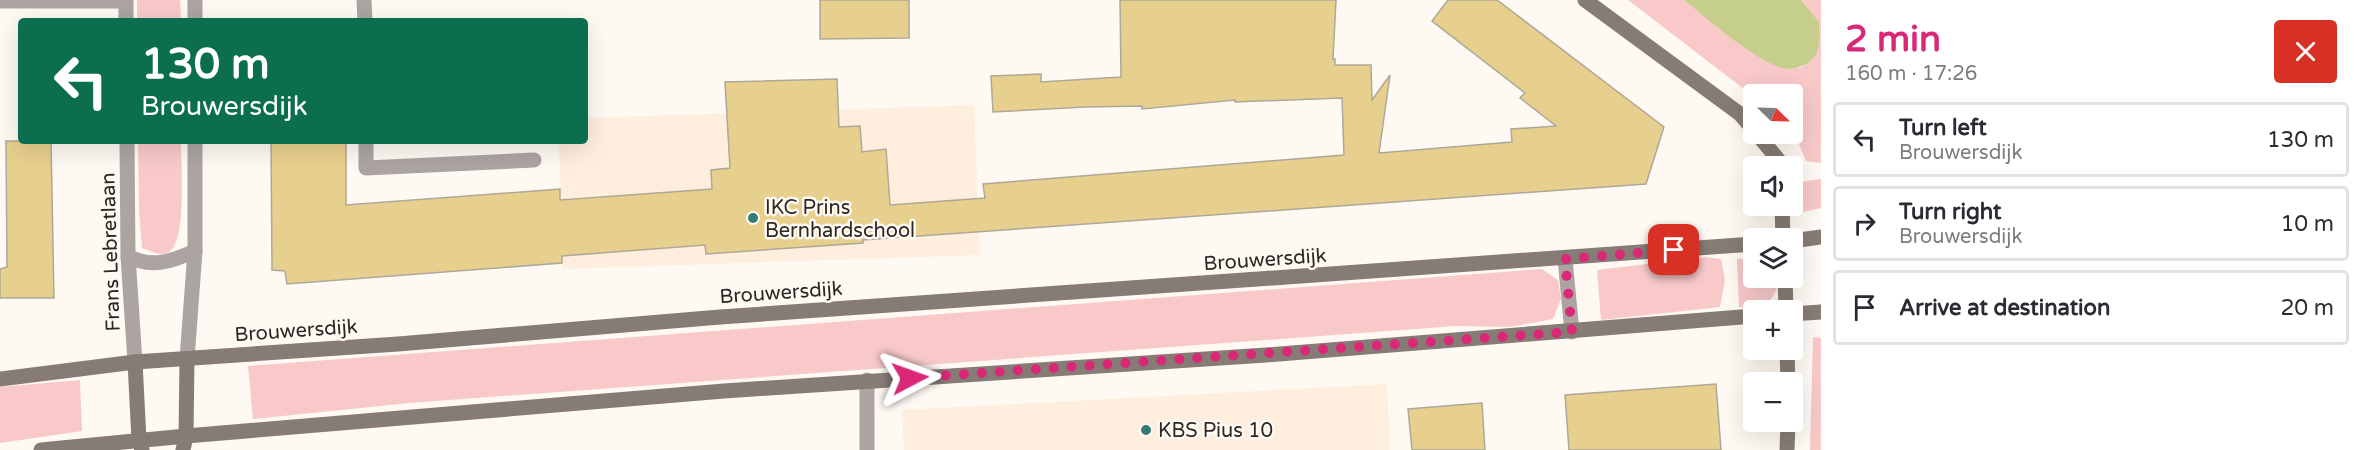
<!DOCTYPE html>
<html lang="en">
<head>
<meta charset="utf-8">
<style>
  :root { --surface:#fff; --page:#f2f2f3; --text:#2b2b33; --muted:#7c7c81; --line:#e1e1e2; --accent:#db2777 }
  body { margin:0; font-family:"Varela Round",sans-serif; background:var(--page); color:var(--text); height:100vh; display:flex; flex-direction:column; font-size:22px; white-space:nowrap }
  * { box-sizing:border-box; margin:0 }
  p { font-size:20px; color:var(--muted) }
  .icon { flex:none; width:33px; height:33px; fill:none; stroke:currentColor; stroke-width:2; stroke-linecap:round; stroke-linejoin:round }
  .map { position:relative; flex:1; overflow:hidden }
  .side { display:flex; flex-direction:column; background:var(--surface); width:540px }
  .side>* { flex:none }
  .guide { position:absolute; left:18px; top:18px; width:570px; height:126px; border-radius:6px; box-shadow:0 6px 24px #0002; background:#0b6e4f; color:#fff; overflow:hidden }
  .needle { width:39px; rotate:113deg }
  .controls { position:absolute; left:1743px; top:84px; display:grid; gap:12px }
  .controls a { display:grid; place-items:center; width:60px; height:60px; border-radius:6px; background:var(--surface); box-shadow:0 6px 24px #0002; font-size:30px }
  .pin { position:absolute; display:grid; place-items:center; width:51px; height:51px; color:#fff; margin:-26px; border-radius:12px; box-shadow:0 3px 9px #0006 }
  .me { position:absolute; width:66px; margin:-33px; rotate:86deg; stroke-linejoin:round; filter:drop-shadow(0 0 4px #0008) }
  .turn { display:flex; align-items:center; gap:21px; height:126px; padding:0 24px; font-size:27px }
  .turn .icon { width:78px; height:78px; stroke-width:2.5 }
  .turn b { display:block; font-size:42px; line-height:51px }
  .round { display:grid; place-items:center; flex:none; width:63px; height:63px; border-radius:6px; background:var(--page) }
  .head { display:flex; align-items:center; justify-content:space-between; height:102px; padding:0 24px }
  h1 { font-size:36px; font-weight:700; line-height:45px; color:var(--accent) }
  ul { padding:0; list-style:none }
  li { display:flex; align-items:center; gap:18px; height:75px; margin:0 12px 9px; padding:0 12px; border:3px solid var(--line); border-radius:6px }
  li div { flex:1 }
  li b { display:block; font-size:22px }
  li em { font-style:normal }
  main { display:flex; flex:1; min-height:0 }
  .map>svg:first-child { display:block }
  .built { fill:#feeede }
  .green { fill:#f9c9ca }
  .water { fill:#c6ce8b }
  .building { fill:#e7cf8d; stroke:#afa898; stroke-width:1.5 }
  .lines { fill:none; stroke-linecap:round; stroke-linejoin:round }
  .lane { stroke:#aca4a1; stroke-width:15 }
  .street { stroke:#aca4a1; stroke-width:15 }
  .secondary { stroke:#877b76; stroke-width:15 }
  .route { stroke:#db2777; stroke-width:10; stroke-dasharray:0 18 }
  .poi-dot { fill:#347b74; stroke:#fff9f3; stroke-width:2 }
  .labels { text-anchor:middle; stroke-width:5; stroke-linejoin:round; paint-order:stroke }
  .poi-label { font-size:20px; fill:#2c2722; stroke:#fff9f3; text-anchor:start }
  .street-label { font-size:20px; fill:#2c2722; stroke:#fff9f3 }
</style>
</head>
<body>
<main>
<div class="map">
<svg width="1821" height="450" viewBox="0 0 1821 450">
  <rect width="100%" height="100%" fill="#fff9f3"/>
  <g class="built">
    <path d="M974,105L980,255L563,269L559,141H585V118Z"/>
    <path d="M1387,384L1390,450H904L902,410Z"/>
  </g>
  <g class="green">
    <path d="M137,0H180L181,21H137Z"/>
    <path d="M1628,0H1684L1742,44L1800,68L1812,59L1818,50L1804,3L1801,0H1821V163L1806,161L1793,130L1792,94H1754L1753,96Z"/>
    <path d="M138,141H181C181,162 187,242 169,252C160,257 150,251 142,248L139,211Z"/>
    <path d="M1821,179V208L1803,212L1800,182Z"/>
    <path d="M1706,257L1721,259L1725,280L1720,307L1601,320L1597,270Z"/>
    <path d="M1753,258L1754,278H1778C1779,289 1771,304 1758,308C1753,309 1744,307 1739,307L1737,259Z"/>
    <path d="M1542,269L1558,280L1561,299L1553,319L1510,327L1456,326L409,403L253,419L248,366Z"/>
    <path d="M1813,337L1821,338V450H1810Z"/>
    <path d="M80,380L82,431L0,443V387Z"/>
  </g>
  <path class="water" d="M1684,0H1801L1819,22C1819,30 1820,42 1818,50C1813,65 1793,72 1779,67C1752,58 1708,19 1684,0Z"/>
  <g class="building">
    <path d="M820,0H909V38L820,39Z"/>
    <path d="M1120,0H1336L1333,59H1335V65H1371L1372,100L1390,75L1379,153L1512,142L1511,129L1556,126L1520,98L1525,93L1432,21L1448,0H1497L1664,127L1646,184L863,240V243L706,254L705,245L562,256V263L287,284L285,271L272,270L271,141H346V205L560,189V200L712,189L711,170L730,168L725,82L837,79L839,127L860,126L862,152L886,149L890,205L985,198L983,184L1344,155L1342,98L1235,102V100L1142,109V106L1085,107L993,112L991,76L1041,74V82L1121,77Z"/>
    <path d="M6,141H51L54,298H0V269L7,267Z"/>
    <path d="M1716,384L1721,450H1569L1565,395Z"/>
    <path d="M1482,403L1485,450H1412L1408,409Z"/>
  </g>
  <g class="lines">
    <g class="lane">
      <path d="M364,0L365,21"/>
      <path d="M366,141V168L534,160"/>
      <path d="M128,256C151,269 173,261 195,251"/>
    </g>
    <g class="street">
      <path d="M126,0V21"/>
      <path d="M195,0V21"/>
      <path d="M0,1H126"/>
      <path d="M127,141L128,256L135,362"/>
      <path d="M1565,259L1572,332"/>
      <path d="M187,359L195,251V141"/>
      <path d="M867,380V450"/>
    </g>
    <g class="secondary">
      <path d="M1585,0L1740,114L1754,130"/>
      <path d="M1757,134L1781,163L1782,166"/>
      <path d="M1782,206L1783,238"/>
      <path d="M1792,241L1821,237"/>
      <path d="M1785,278L1786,310"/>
      <path d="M1792,314L1821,312"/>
      <path d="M1787,350L1788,382"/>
      <path d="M135,362L139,440L142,450"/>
      <path d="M0,379L135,362L398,344L720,317L1754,244"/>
      <path d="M41,450L186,436L724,391L1266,355L1754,316"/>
      <path d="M183,450L186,436L187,359"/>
      <path d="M1787,450L1788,422"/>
    </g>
  </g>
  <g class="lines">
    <path class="route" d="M910,378L1572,332L1565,259L1674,250"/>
  </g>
  <g class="poi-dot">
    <circle cx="753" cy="218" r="6"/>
    <circle cx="1146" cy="430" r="6"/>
  </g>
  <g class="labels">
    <g class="poi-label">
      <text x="765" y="214">IKC Prins<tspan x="765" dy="23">Bernhardschool</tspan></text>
      <text x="1158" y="437">KBS Pius 10</text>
    </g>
    <g class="street-label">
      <text transform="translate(110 252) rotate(-92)" y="7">Frans Lebretlaan</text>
      <text transform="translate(1265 259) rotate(-4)" y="7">Brouwersdijk</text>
      <text transform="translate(781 292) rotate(-4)" y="7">Brouwersdijk</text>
      <text transform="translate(296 330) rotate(-4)" y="7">Brouwersdijk</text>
    </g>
  </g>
</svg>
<div class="controls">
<a><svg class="needle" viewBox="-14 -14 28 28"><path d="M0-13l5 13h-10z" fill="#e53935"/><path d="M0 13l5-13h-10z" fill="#7c7c81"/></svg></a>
<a><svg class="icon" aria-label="sound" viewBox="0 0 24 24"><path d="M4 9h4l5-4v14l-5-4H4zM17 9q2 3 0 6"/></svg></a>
<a><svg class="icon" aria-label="layers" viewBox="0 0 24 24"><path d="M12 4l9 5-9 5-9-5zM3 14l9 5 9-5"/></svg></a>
<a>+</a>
<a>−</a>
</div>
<div class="pin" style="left:1674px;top:250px;background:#d93025"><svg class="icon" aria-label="arrive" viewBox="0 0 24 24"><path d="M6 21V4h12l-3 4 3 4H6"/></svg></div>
<svg class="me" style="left:910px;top:378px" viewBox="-20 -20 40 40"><path d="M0-17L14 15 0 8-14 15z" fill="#db2777" stroke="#fff" stroke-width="4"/></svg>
<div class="guide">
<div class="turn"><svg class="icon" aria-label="left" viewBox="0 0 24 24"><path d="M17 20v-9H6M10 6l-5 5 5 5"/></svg><div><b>130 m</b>Brouwersdijk</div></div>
</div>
</div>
<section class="side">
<div class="head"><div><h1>2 min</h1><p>160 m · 17:26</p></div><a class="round" style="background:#d93025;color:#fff"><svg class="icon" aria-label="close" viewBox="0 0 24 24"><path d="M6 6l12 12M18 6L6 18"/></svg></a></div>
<ul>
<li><svg class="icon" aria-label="left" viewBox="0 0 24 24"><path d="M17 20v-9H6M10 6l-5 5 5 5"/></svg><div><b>Turn left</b><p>Brouwersdijk</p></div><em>130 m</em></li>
<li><svg class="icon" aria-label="right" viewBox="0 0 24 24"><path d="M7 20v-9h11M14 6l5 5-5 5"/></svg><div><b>Turn right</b><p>Brouwersdijk</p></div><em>10 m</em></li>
<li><svg class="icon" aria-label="arrive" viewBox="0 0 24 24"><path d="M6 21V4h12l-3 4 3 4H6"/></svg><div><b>Arrive at destination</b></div><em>20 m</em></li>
</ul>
</section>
</main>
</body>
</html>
